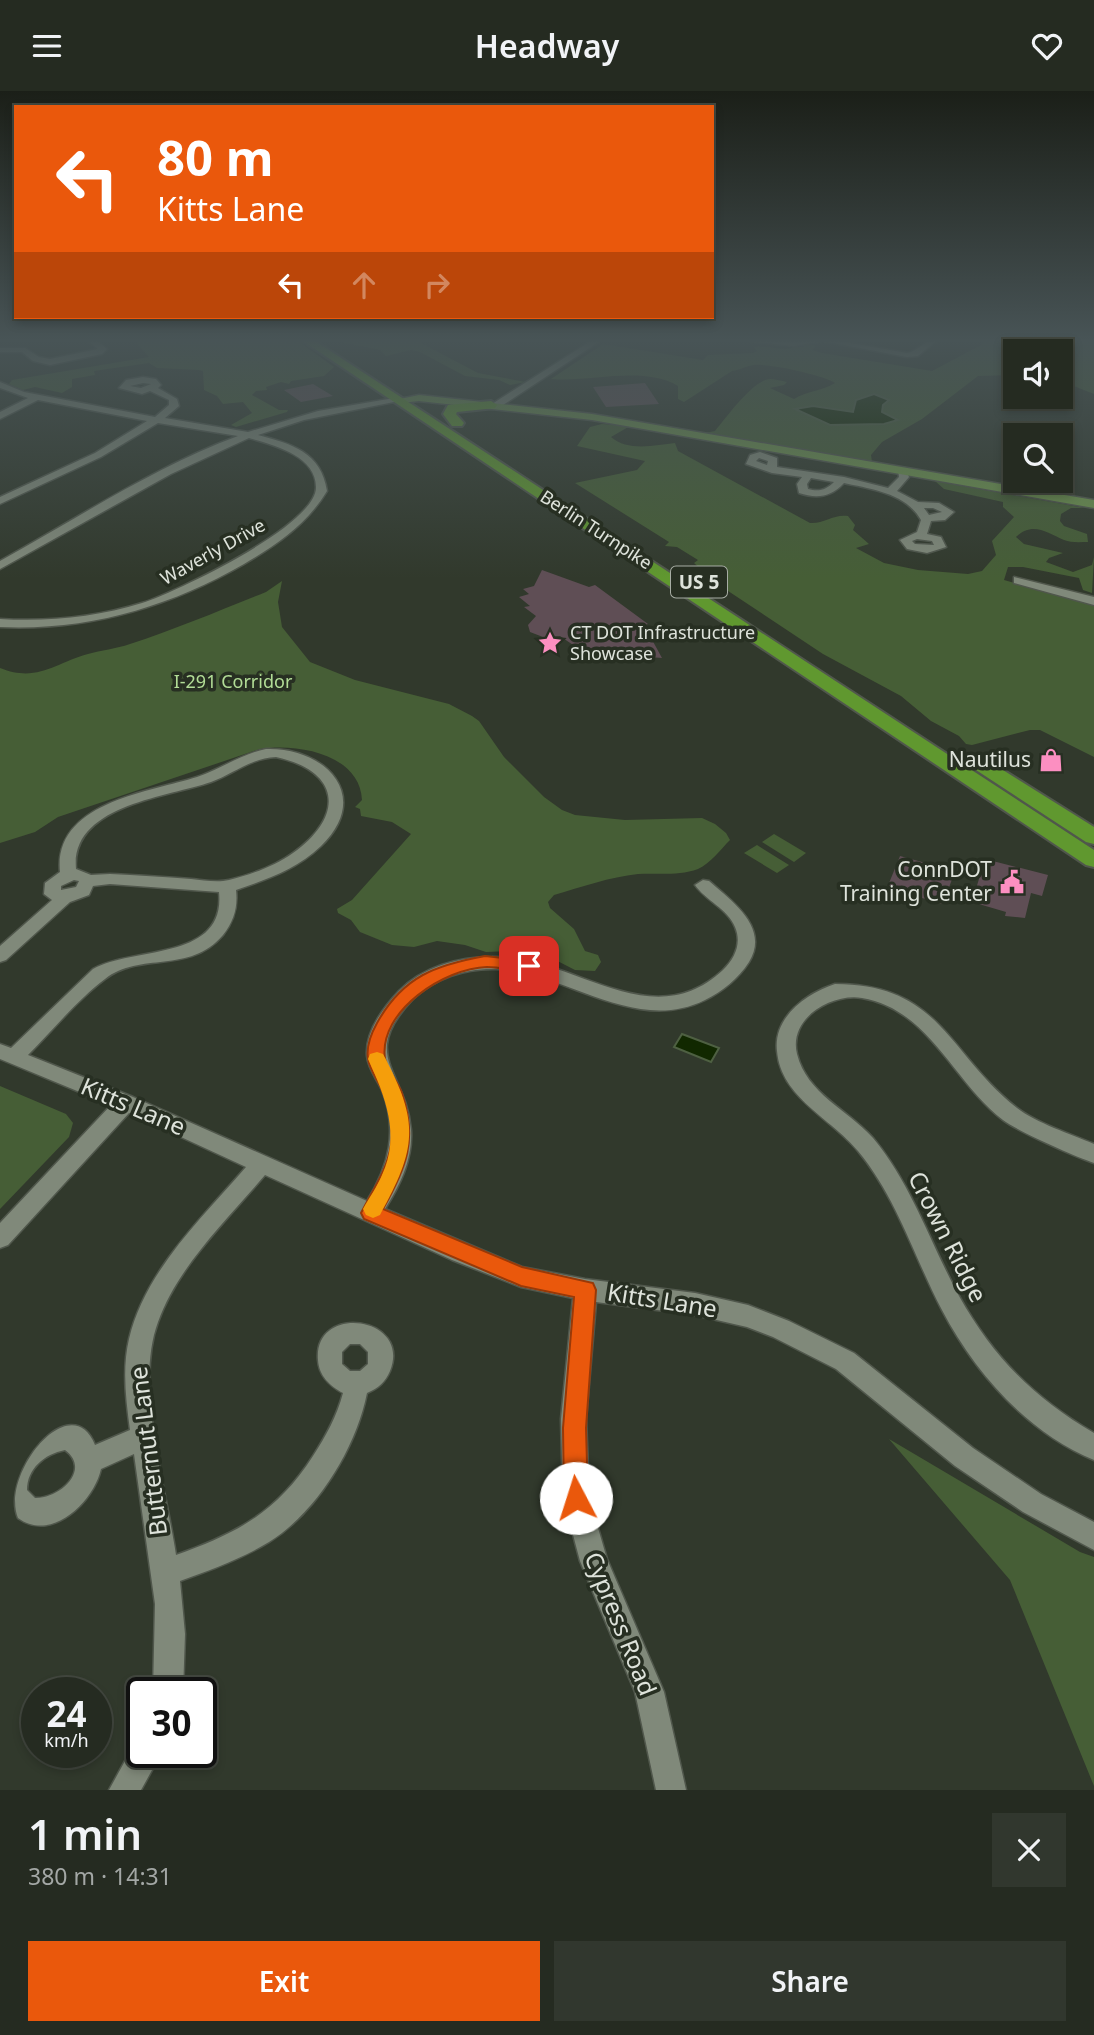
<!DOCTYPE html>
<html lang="en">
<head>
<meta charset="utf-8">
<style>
  :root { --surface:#252b21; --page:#31372e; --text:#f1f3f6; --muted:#a3a7a5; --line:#42473f; --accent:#ea580c }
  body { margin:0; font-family:"Noto Sans",sans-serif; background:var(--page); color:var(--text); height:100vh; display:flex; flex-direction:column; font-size:26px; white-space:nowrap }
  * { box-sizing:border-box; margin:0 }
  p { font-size:23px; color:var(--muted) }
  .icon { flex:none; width:38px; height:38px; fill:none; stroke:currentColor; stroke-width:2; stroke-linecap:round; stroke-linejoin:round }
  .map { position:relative; height:1699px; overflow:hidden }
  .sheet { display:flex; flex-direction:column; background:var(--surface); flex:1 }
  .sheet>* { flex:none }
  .banner { position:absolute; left:14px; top:14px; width:700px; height:214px; border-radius:0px; box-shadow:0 4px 10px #0003,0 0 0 2px var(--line); background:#ea580c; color:#fff; overflow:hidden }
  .controls { position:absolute; left:1003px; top:248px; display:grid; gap:14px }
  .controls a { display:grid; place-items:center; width:70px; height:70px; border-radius:0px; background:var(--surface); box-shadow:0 4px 10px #0003,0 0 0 2px var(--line); font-size:35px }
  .speed { position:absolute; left:21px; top:1586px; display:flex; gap:14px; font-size:35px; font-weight:700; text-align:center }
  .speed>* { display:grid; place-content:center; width:91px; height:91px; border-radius:50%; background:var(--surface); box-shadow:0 4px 10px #0003,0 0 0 2px var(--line); line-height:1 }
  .speed small { font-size:18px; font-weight:400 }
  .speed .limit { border:4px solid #111; border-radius:10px; background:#fff; color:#111 }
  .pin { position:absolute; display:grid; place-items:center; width:60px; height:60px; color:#fff; margin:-30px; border-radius:14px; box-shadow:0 4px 10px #0006 }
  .me { position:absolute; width:77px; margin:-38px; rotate:355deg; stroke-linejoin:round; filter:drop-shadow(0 0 5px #0008) }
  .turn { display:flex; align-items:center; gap:24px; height:147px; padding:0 28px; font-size:32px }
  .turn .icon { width:91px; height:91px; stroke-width:2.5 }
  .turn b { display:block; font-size:49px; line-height:60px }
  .lanes { display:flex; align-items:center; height:66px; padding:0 28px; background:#0003; justify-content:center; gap:35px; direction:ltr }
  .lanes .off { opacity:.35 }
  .round { display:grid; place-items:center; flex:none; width:74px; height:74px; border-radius:0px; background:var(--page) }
  .overview { display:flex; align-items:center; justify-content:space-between; height:119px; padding:0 28px }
  h1 { font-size:42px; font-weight:600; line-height:52px }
  .button { display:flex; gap:14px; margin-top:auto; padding:14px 28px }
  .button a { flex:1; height:80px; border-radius:0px; background:var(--accent); color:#fff; font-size:28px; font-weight:600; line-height:80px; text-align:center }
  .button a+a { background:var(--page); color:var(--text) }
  header { display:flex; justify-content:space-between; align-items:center; height:91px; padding:0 28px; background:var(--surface); font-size:32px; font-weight:600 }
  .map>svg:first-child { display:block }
  .green { fill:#465e36 }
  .water { fill:#112800; stroke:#4e6042; stroke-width:2 }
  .building { fill:#5f4e55 }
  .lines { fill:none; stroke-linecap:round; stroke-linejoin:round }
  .minor-casing { stroke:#50574c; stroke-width:3 }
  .major-casing { stroke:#50574c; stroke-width:3 }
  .highway-casing { stroke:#50574c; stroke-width:4 }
  .minor { fill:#80897a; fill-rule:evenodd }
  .major { fill:#6d924d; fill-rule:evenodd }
  .highway { fill:#60982f; fill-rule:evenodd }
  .route { fill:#ea580c; stroke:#983908; stroke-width:2 }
  .slow { fill:#f59e0b }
  .labels { text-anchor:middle; stroke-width:7; stroke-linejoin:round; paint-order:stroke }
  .far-street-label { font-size:18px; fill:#dee3db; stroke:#272f22 }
  .far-poi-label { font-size:18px; fill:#dee3db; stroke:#272f22; text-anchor:start }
  .far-park-label { font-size:18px; fill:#b2dd96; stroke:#272f22 }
  .shield { fill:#272f22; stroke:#a7ada4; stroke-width:2 }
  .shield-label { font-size:19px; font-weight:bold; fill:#dee3db }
  .poi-label { font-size:21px; fill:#dee3db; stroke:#272f22; text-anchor:end }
  .near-street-label { font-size:24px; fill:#dee3db; stroke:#272f22 }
</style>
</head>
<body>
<header><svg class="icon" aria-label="menu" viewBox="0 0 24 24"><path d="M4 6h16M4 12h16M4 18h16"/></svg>Headway<svg class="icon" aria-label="heart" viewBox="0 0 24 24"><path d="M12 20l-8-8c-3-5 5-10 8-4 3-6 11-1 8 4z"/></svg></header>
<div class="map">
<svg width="1094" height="1699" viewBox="0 0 1094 1699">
  <rect width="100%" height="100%" fill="#31392c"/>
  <g class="green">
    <path d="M135,250H298L334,276L324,285L291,290L289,293L281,291L266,296L267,299L256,300L252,304L279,319H288L287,321L236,336L231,334L252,322L243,311L223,313L217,305L204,299L203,280L199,279L157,277L149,272L94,280L95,284L72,288V296L62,302L35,296L23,299L9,293L12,289L149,266Z"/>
    <path d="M336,250H417L478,282L526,291L510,294L499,289L465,285L420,261L411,259L386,265L380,259Z"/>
    <path d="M983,250H1094V303L1061,290L1060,261H1015V284L978,285L922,328L882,351L871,364L872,371L705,342L715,340C727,326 753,289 770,288C775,288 782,290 787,291L784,294L770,297L794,308C807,300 822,300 835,292C826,285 768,272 754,274C746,275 740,279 732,280L684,311L678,308V295C642,274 590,292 551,288L603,253L703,269L708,264L753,262L757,260L754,257L757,255L785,258L813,254L816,255L812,259L822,262L932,280L981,254Z"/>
    <path d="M602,333L630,335L611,346C628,361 656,354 675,352L678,360L810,432C824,433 833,423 848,425L855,434L853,439L869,453L856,457L884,472L918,479L968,483L982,480L996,464L992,450L1014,426L1003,416V411L944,398L935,390L1085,417H1071L1061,423L1060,430L1064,435L1087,443L1088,451C1081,451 1071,452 1064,449C1047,442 1033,430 1016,446L1024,453L1063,462L1049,467L1046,471L1073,481L1092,474L1094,466L1092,502L1083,499L1079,487L1023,476H1008L1004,489L1094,514V666L1040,639H1030L972,654L966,653L959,645L931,630L901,605L823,563L716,492L694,472L698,469L677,456L665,455L669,451L575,392L637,379L645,370L577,355L590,336Z"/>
    <path d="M282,490L278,511L282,536L310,571L355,589L449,613L472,625L479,630L504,666L544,706L562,719L575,724L625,729L702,727L715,733L726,742L730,749C720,759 711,772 698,778C679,785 658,782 638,783C610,786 581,796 554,804L548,811L550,817L574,838L585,860L598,864L601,871L595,880L575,879L536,859L486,861L465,854L437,850L414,856L392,854L360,841L351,829L338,822L337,818L352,809L411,743L392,731L361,725L360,718L355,716L362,709C360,663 297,652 260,658L58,726L35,741L0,752V577C37,592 55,572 88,563C101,559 116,558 130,553C176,538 221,519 266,501Z"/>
    <path d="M774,743L806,762L794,771L762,751Z"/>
    <path d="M757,754L789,774L777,782L744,762Z"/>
    <path d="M0,995L66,1023L73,1032L69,1046L0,1118Z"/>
    <path d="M889,1348L1080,1461L1094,1466V1695L1010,1489Z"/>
  </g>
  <g class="water">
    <path d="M874,303L889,309L883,314L882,321L898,329L884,333L830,334L795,318L813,315L853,321L856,309Z"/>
    <path d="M682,943L719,957L711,971L674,956Z"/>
  </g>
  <g class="building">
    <path d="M645,292L659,313L606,316L593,296Z"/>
    <path d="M313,293L333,305L301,311L284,299Z"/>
    <path d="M542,479L589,496L595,494L648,533L644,534L662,567L636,565L631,561L612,567L605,561L594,565L581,555L576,556L560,545L543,546L530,541L528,534L536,525L524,516L530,515L519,506L529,503L523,498L534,495Z"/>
    <path d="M900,765L955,780L943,813L887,797Z"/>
    <path d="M985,768L1048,784L1042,805L1031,802L1025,827L1005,825L1006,821L972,811Z"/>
  </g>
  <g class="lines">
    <g class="minor-casing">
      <g id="minor">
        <path d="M88,250H97L107,258L102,263L50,274L33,270L22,261H0V257H25L39,266L50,268L98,258Z"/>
        <path d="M591,250H600L503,314L502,317H496L492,313Z"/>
        <path d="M749,250H822L794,255Z"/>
        <path d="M823,250H839L907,262C919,260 923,249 936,250L918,265L907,266Z"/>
        <path d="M143,286L156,288L161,294L158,297L177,308L179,315L165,327L248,341L318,320L400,306L404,309L304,329L258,344C292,353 321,361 327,400C307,433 278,453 244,473C169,516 88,540 0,536V528C48,531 97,526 142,512C176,501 315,435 316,397C317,365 274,354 249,347L171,383L0,478V470C78,427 154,376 238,345L158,332L101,366L0,413V406L95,362L147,330L38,309L0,328V321L28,307L0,297V291L24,301L155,326L169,314V309L150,300L142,303L119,297L126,289ZM143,292L151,293L141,297L130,295Z"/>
        <path d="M760,361L777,367V376L844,386L888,397L899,386L898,379H906L909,386L897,400L918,411L939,412L954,421L945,429L931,430L927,443L941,446L946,456L927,462L907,458L900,449L917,441L921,429C906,402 871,398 844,392C831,406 817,408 799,402L797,393L802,386L772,382L746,373L750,364ZM759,367L768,370L767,374L756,370ZM811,387L834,391C826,399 819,401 808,398L807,393ZM924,417H933L942,421L929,424ZM917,448L932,450L934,454L915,453L912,450Z"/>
        <path d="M1014,486L1094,506V514L1014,492Z"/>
        <path d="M266,658C325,656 373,705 321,755C296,779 267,788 236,799C238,816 234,830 223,844C189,884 140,860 105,888C77,909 53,939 28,964L133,1006L367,1110C389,1075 398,1039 382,999C377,988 368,978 367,965C365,941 383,917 399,900C423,876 458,866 492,866C573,863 650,947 723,879C735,867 742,852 735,836C728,818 705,809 695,794L703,789L709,790C732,810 770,837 749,871C738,888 723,900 705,909C635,944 566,881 496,878C465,877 435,887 413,908C358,965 406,980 411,1039C413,1068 400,1094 385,1118L522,1176L585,1188L695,1202L748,1214L789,1230L854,1262L973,1357L1041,1403L1094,1431V1459L1023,1421L955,1375L836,1278L773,1246L747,1236L695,1224L596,1211L586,1328L589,1406L607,1468L664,1601L686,1699H656L635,1601L580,1470L563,1406L561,1328L573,1207L521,1196L452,1169L265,1084C227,1129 178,1175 158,1231C134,1295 166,1397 176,1464C238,1442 277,1421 313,1365C326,1345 337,1325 343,1302C330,1295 319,1285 318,1269C313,1212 412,1225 390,1280C385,1291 379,1297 367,1302C356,1357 317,1421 269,1451C241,1468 210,1479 180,1490L185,1543L183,1601H153L155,1513L134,1363L101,1378C94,1410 52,1452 18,1427C0,1383 71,1295 95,1354L130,1339C126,1309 122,1278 129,1248C145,1180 202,1127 246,1076L129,1022L8,1154L0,1157V1132L111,1014L0,968V953L11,957L93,878C135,855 226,870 219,801L110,793L93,795L89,804L70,811L6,869L0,871V855L52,809L44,803L45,792L60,781C53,711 150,701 197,686C221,678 241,663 266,658ZM276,666C341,680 345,725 293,762C275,775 250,784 229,789C217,792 203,789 191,788C164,786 137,784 110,783L91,784L76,778C70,714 168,706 211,691C233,683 251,667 276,666ZM74,789L79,790L76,796L61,799V795ZM350,1253H360L368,1261V1273L360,1280H350L342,1273V1261ZM65,1359C92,1379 59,1408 35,1407L27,1399C27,1378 44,1363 65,1359Z"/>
        <path d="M835,893C941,893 948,963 1017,1017C1036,1032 1071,1043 1094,1053V1072C1074,1065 1019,1041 1003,1029C954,992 929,918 862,907C832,902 788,927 797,963C807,1003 847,1018 873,1047C912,1094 930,1152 959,1205C993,1266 1034,1307 1094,1342V1369C1027,1341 975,1282 942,1219C914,1166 897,1107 858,1060C831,1027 781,1007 777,960C773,926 807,902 835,893Z"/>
        <path d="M142,1648V1661H162L141,1699H109L136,1650Z"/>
      </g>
    </g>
    <g class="major-casing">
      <path id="major" d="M419,304L592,323L1094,409V417L592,329L419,310L400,312L395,309Z"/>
    </g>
    <g class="highway-casing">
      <g id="highway">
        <path d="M303,250H315L1094,759V776L1086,774Z"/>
        <path d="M491,310L497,314L495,317L457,321L456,323L464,332L462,335H452L443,323L448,314Z"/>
        <path d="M980,667L987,669L1094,736V753L1086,751L973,677L970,673L973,669Z"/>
      </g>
    </g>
    <use href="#minor" class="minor"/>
    <use href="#major" class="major"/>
    <use href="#highway" class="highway"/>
  </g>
  <linearGradient id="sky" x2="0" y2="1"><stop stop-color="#1b1f18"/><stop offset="0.51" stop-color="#485456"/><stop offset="1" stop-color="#485456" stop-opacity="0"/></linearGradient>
  <rect width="1094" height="488" fill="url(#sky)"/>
  <path class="route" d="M485,865L529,870L537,875L529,881C515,880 500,876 487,876C445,877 378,920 385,968C387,979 398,991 402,1002C418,1049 406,1077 383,1118L522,1176L593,1192L596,1199L586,1337L588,1407L585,1415L576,1419L568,1415L564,1407L563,1337L574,1206L521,1195L364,1128L361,1122C372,1100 387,1080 391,1054C394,1038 388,1012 381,997C377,988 369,977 368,968C366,956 372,941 377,932C403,885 436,874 485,865Z"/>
  <path class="slow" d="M377,961L383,963C420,1032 417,1057 380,1124L373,1127L366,1124L363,1118C369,1107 377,1096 382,1084C401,1044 385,1005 368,968L370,963Z"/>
  <defs>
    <g id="sight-bare" transform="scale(1.89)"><path d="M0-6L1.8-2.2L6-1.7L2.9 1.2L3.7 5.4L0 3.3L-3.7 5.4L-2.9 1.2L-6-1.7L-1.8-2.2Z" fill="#fc8fc1" stroke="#272f22" stroke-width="2.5" paint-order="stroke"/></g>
    <g id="shop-bare" transform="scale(1.89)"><path d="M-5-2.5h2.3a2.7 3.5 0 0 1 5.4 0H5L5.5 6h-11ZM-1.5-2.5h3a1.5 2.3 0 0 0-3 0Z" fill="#fc8fc1" stroke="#272f22" stroke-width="2.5" paint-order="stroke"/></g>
    <g id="civic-bare" transform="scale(1.89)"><path d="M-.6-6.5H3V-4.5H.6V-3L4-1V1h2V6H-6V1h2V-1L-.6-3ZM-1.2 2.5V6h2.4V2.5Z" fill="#fc8fc1" stroke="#272f22" stroke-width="2.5" paint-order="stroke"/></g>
  </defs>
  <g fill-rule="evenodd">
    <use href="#sight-bare" x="550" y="552"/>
    <use href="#shop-bare" x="1051" y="669"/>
    <use href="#civic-bare" x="1012" y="791"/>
  </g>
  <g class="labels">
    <g class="far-street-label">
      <text transform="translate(596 439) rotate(33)" y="6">Berlin Turnpike</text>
      <text transform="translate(213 461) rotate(-29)" y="6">Waverly Drive</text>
    </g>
    <g class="far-poi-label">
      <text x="570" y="548">CT DOT Infrastructure<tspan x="570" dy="21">Showcase</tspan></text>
    </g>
    <g class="far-park-label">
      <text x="233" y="597">I-291 Corridor</text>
    </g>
    <rect class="shield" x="671" y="475.5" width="56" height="31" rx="5"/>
    <g class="shield-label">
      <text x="699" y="498">US 5</text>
    </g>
    <g class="poi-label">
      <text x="1031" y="676">Nautilus</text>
      <text x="992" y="786">ConnDOT<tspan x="992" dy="24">Training Center</tspan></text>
    </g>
    <g class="near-street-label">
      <text transform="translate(133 1016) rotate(23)" y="8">Kitts Lane</text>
      <text transform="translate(947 1146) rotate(63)" y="8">Crown Ridge</text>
      <text transform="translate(662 1210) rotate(9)" y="8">Kitts Lane</text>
      <text transform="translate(149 1360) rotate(-97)" y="8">Butternut Lane</text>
      <text transform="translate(620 1533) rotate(68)" y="8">Cypress Road</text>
    </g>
  </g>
</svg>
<div class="controls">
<a><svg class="icon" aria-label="sound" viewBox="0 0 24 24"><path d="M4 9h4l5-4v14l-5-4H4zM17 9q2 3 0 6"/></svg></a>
<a><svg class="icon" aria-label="search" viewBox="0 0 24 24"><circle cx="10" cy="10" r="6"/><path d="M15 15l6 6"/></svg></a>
</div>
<div class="speed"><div>24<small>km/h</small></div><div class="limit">30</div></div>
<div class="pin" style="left:529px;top:875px;background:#d93025"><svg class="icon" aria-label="arrive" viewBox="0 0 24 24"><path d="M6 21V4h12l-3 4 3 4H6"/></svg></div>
<svg class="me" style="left:576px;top:1407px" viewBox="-20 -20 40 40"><circle r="19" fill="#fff"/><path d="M0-13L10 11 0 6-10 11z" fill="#ea580c"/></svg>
<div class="banner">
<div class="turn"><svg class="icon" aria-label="left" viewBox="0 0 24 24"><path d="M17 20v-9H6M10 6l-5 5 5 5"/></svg><div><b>80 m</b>Kitts Lane</div></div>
<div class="lanes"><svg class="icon" aria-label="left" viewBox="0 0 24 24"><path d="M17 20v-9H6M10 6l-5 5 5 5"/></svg><svg class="icon off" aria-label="ahead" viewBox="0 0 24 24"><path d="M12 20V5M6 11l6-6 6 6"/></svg><svg class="icon off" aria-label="right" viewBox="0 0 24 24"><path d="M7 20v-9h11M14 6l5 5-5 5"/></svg></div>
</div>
</div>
<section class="sheet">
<div class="overview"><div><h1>1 min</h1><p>380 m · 14:31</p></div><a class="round"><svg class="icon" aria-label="close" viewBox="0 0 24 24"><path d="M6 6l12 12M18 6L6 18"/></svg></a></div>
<div class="button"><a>Exit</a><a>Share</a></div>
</section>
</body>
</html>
